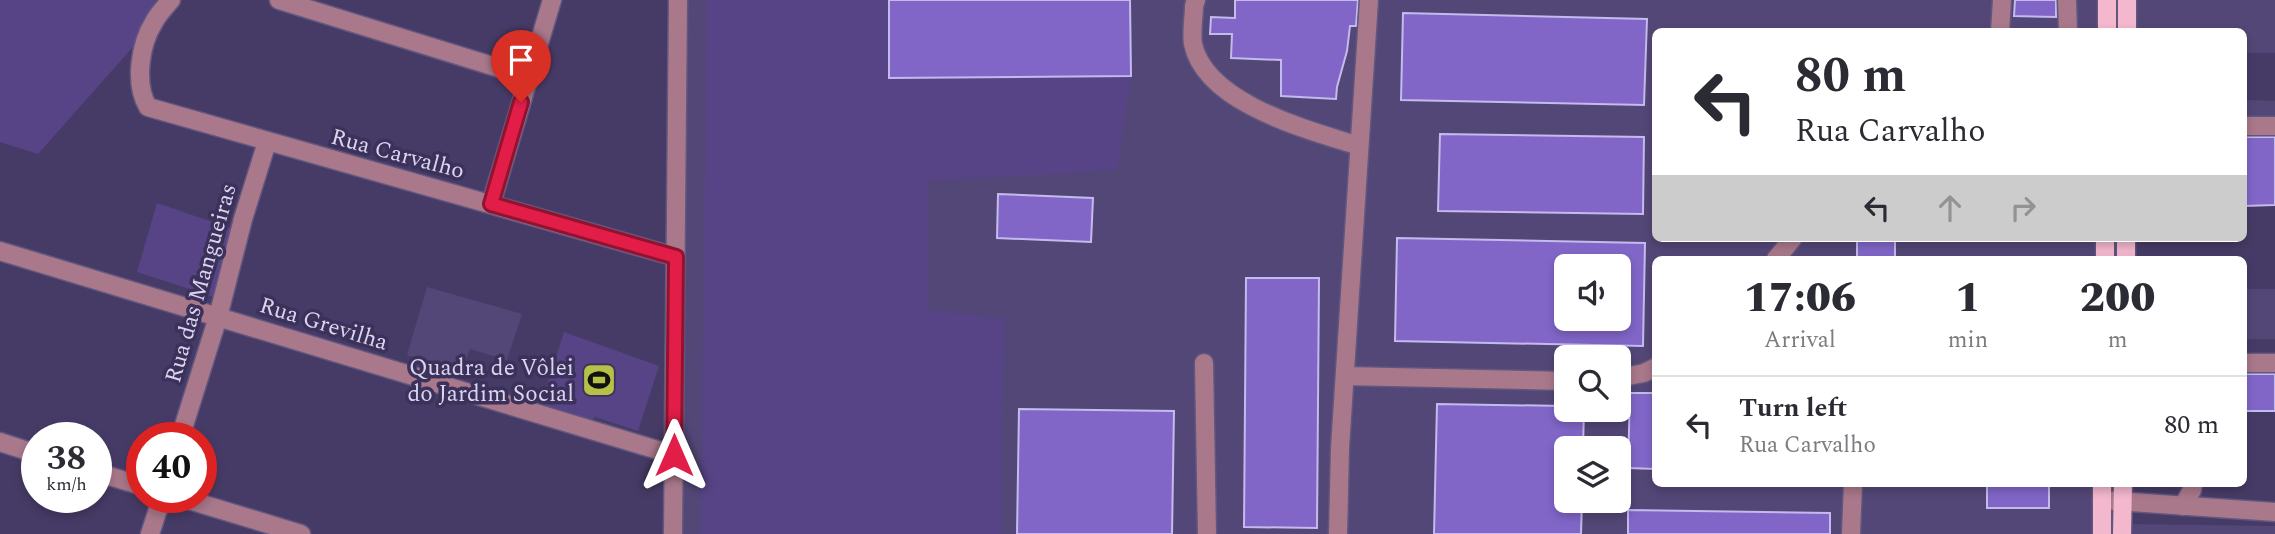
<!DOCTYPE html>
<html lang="en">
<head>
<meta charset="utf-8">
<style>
  :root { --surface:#fff; --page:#f2f2f3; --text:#2b2b33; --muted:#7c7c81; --line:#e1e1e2 }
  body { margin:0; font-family:Spectral,serif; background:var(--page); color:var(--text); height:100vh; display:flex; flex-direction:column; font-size:26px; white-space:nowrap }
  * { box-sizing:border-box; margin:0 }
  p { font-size:23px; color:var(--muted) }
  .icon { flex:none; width:38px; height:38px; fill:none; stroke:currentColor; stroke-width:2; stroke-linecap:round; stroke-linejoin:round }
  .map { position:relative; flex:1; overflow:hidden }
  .drawer { position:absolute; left:1652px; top:256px; width:595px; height:231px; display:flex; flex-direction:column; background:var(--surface); border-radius:10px; box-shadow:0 4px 10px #0003 }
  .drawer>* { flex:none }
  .hud { position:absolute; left:1652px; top:28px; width:595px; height:214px; border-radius:10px; box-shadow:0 4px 10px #0003; background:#fff; color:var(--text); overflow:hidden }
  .tools { position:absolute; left:1554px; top:254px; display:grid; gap:14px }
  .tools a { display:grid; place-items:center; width:77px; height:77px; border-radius:10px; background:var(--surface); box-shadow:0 4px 10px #0003; font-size:35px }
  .speed { position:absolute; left:21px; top:422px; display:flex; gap:14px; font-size:35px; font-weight:700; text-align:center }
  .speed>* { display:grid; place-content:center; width:91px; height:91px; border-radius:50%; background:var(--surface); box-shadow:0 4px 10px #0003; line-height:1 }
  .speed small { font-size:18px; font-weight:400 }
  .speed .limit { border:10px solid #d22; background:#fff; color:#111 }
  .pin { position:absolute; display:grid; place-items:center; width:60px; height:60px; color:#fff; margin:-72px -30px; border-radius:50% 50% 50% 0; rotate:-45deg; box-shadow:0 0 7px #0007 }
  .pin .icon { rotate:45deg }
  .me { position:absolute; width:77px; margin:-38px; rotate:0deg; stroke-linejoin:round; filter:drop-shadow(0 0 5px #0008) }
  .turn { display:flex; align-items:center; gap:24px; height:147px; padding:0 28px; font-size:32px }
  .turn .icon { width:91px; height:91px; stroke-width:2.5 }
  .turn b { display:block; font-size:49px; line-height:60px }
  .lanes { display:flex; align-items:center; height:66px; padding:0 28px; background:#0003; justify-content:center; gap:35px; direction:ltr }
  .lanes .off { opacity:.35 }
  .eta { display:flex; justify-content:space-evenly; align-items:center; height:119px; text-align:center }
  .eta b { font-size:42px; font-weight:800; line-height:49px }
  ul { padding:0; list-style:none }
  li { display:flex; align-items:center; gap:21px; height:98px; padding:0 28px; border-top:2px solid var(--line) }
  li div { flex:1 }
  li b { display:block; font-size:26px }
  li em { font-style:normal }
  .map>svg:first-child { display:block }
  .built { fill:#534777; fill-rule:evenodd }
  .green { fill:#564486 }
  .building { fill:#8166c8; stroke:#c5baed; stroke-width:2; fill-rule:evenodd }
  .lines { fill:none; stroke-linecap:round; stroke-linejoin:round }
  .minor-casing { stroke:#61577f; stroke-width:21 }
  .major-casing { stroke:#61577f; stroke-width:21 }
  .minor { stroke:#a9788b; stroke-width:18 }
  .major { stroke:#f3b7ce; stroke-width:18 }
  .route-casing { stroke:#92132f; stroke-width:18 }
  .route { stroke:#e11d48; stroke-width:12 }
  .labels { text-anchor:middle; stroke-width:7; stroke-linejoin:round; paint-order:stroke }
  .street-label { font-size:23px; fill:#dad5ef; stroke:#3c315a }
  .poi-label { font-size:23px; fill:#dad5ef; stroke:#3c315a; text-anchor:end }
</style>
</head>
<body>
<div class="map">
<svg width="2275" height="534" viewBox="0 0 2275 534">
  <rect width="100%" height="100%" fill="#463b66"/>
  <g class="built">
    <path d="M678,0H2108L2107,31L1656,32V238H2105V259H1656V483H2102V534H673ZM1566,266H1619V318H1566ZM1566,357H1619V410H1566ZM1566,448H1619V500H1566Z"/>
    <path d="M2127,0H2275V53H2244V32H2127Z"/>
    <path d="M2244,100L2275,101V205L2244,206Z"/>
    <path d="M427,287L522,314L507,360L470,349L461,372L407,355Z"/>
    <rect x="2244" y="289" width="31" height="50"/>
    <path d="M2122,524L2275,526V534H2122Z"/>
  </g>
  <g class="green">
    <path d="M0,0H171L146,40L132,48L38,154L0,142Z"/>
    <path d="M707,0H889L890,78L1131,76L1117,170L928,181V310L1004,319L1001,534H701Z"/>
    <path d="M157,203L236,230L214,297L137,272Z"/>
    <path d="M564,332L659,366L638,431L595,417L592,421L541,405Z"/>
  </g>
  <g class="building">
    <path d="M889,0H1130L1131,76L889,78Z"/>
    <path d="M1235,0H1358L1356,26H1350L1347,51L1337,87L1336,99L1281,96V60L1231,58L1232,34H1210L1211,17L1235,18Z"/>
    <path d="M2015,0H2056V17L2014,16Z"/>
    <path d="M1403,13L1647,19L1644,105L1401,100Z"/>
    <path d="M1440,134L1644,137L1643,214L1438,211Z"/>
    <path d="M2244,137H2275V205L2244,206Z"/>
    <path d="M998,194L1093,198L1091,242L997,238Z"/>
    <path d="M1397,238L1645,243L1643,346L1395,341ZM1566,266H1619V318H1566Z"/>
    <rect x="1857" y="238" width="38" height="21"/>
    <path d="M1246,278H1319L1317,528L1244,527Z"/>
    <rect x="2244" y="374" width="31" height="37"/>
    <path d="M1630,393H1656V469L1628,468Z"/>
    <path d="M1437,404L1566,406V410H1584L1583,448H1566V500H1582L1581,534H1434Z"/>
    <path d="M1019,409L1174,411L1172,534H1017Z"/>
    <rect x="1987" y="483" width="62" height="25"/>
    <path d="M1628,510L1830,513V534H1628Z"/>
  </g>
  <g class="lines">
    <g class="minor-casing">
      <g id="minor">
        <path d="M171,0C165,7 158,14 154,22C140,44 134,84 148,107L676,257"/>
        <path d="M279,0L528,77"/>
        <path d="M1196,0L1194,6C1194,17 1191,32 1193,44C1206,104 1309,130 1359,146"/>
        <path d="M2067,0L2068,32"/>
        <path d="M2000,32L2002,0"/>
        <path d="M2244,126H2275"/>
        <path d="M491,204L552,0"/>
        <path d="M0,251L674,455"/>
        <path d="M1776,259L1793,238"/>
        <path d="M1204,363L1207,534"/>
        <path d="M2244,363H2275"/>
        <path d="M1345,376L1566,381"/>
        <path d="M1619,378L1644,373L1656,367"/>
        <path d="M180,438L218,317L243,219L267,142"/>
        <path d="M0,442L37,454"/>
        <path d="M96,472L142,486"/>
        <path d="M179,497L301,534"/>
        <path d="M2102,500L2275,512"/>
        <path d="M2183,506L2192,490L2193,483"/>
        <path d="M150,534L162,497"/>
        <path d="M673,534L678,0"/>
        <path d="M1338,534L1340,448L1369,0"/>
        <path d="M1851,534L1853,483"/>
      </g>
    </g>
    <g class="major-casing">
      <g id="major">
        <path d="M2107,32V0"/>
        <path d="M2127,32V0"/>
        <path d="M2105,259V238"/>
        <path d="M2126,259V238"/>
        <path d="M2102,534V483"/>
        <path d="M2122,534L2123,483"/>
      </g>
    </g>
    <use href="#minor" class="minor"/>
    <use href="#major" class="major"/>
  </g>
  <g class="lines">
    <g class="route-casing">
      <path id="route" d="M521,102L491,204L676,257L674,455"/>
    </g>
    <use href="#route" class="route"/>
  </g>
  <defs>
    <g id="stadium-square" transform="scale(1.75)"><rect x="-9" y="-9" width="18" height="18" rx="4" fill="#b6c148" stroke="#3c315a"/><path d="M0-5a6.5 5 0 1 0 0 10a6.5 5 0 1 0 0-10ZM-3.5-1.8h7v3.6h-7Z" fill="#111"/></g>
  </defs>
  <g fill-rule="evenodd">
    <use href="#stadium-square" x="599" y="380"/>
  </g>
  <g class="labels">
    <g class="street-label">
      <text transform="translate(398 153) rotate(15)" y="8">Rua Carvalho</text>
      <text transform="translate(200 283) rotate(-74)" y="8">Rua das Mangueiras</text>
      <text transform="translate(324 323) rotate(17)" y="8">Rua Grevilha</text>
    </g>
    <g class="poi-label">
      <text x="574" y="375">Quadra de Vôlei<tspan x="574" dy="26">do Jardim Social</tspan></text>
    </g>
  </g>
</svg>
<div class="tools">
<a><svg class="icon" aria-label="sound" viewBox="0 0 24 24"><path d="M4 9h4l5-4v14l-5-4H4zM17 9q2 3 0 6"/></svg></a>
<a><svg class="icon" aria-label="search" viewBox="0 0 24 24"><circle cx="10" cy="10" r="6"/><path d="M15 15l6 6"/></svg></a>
<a><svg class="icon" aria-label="layers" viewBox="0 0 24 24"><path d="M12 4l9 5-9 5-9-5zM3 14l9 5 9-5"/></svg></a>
</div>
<div class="speed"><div>38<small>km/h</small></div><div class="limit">40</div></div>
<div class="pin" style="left:521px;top:102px;background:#d93025"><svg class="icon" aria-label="arrive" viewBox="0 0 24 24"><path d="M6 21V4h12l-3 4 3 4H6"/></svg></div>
<svg class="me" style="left:674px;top:455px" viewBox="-20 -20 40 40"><path d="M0-17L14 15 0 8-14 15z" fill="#e11d48" stroke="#fff" stroke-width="4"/></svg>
<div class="hud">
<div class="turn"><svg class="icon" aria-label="left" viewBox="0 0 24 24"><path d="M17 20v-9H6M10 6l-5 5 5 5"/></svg><div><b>80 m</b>Rua Carvalho</div></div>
<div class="lanes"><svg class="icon" aria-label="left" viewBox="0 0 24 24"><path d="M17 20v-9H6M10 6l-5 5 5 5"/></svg><svg class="icon off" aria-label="ahead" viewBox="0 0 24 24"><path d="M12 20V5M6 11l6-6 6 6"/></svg><svg class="icon off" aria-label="right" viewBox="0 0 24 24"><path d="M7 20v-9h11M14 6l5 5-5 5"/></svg></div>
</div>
<section class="drawer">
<div class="eta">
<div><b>17:06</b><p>Arrival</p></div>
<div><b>1</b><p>min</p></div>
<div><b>200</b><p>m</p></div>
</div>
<ul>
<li><svg class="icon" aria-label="left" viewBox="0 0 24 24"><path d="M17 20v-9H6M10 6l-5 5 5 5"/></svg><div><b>Turn left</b><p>Rua Carvalho</p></div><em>80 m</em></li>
</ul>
</section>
</div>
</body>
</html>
